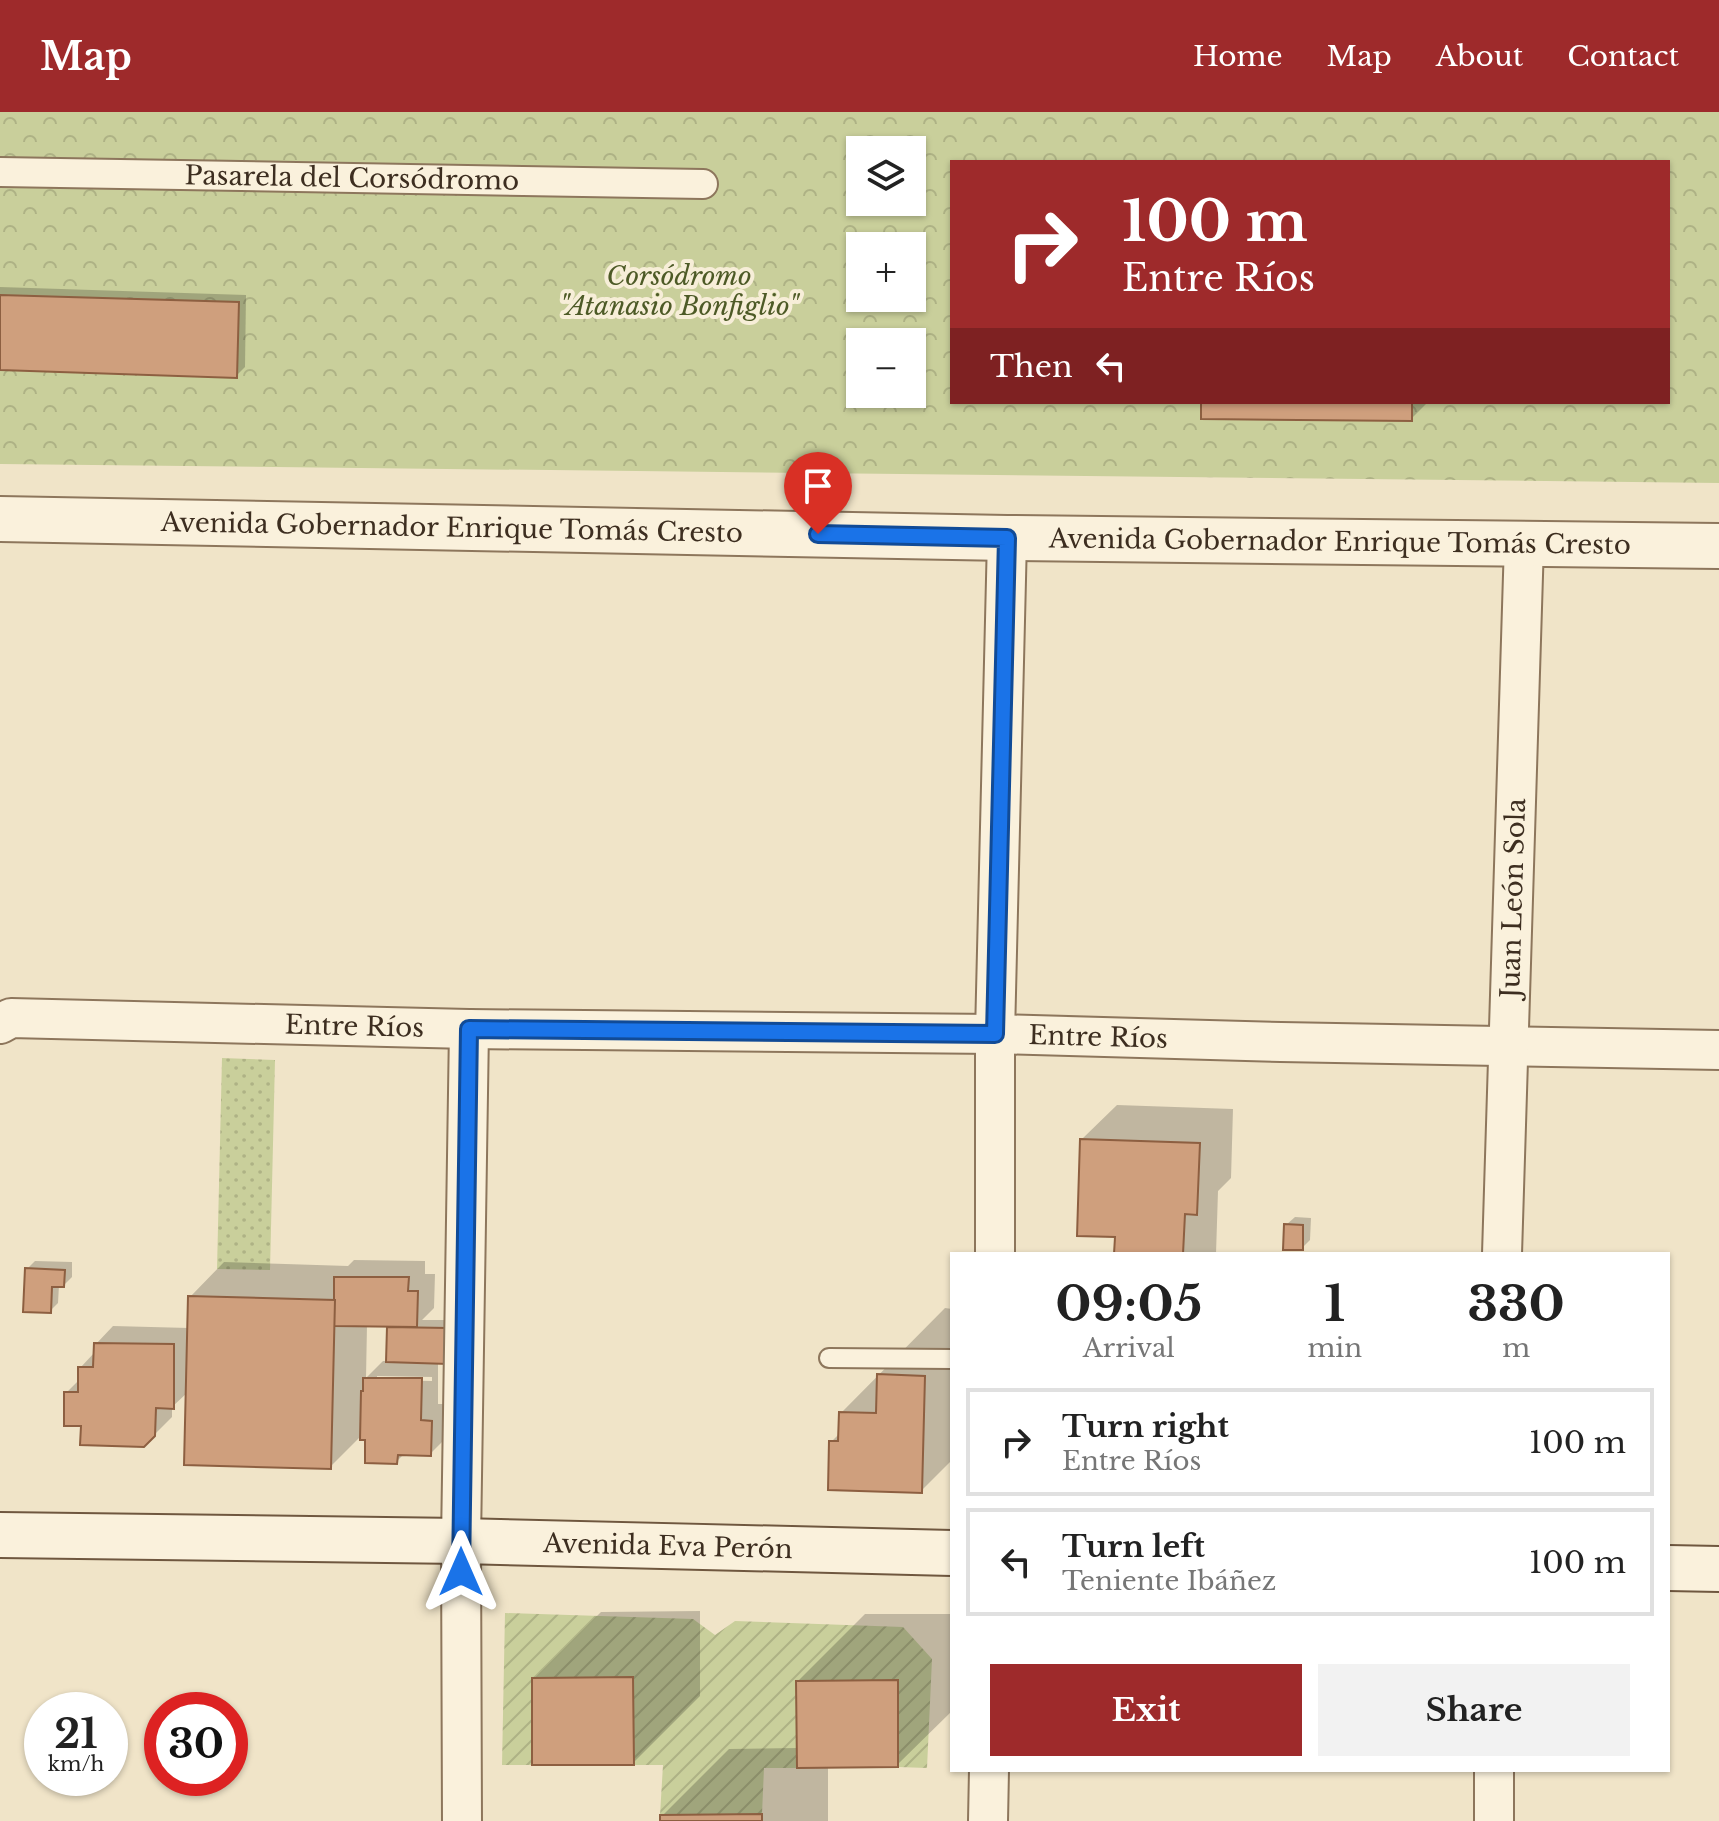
<!DOCTYPE html>
<html lang="en">
<head>
<meta charset="utf-8">
<style>
  :root { --surface:#fff; --page:#f2f2f2; --text:#222; --muted:#767676; --line:#e0e0e0; --accent:#9e2a2b }
  body { margin:0; font-family:"Libre Baskerville",serif; background:var(--page); color:var(--text); height:100vh; display:flex; flex-direction:column; font-size:30px; white-space:nowrap }
  * { box-sizing:border-box; margin:0 }
  p { font-size:26px; color:var(--muted) }
  .icon { flex:none; width:44px; height:44px; fill:none; stroke:currentColor; stroke-width:2; stroke-linecap:round; stroke-linejoin:round }
  .map { position:relative; flex:1; overflow:hidden }
  .sheet { position:absolute; left:950px; top:1140px; width:720px; height:520px; display:flex; flex-direction:column; background:var(--surface); border-radius:0px; box-shadow:0 2px 6px #0004 }
  .sheet>* { flex:none }
  .guide { position:absolute; left:950px; top:48px; width:720px; height:244px; border-radius:0px; box-shadow:0 2px 6px #0004; background:#9e2a2b; color:#fff; overflow:hidden }
  .tools { position:absolute; left:846px; top:24px; display:grid; gap:16px }
  .tools a { display:grid; place-items:center; width:80px; height:80px; border-radius:0px; background:var(--surface); box-shadow:0 2px 6px #0004; font-size:40px }
  .speed { position:absolute; left:24px; top:1580px; display:flex; gap:16px; font-size:40px; font-weight:700; text-align:center }
  .speed>* { display:grid; place-content:center; width:104px; height:104px; border-radius:50%; background:var(--surface); box-shadow:0 2px 6px #0004; line-height:1 }
  .speed small { font-size:20px; font-weight:400 }
  .speed .limit { border:12px solid #d22; background:#fff; color:#111 }
  .pin { position:absolute; display:grid; place-items:center; width:68px; height:68px; color:#fff; margin:-82px -34px; border-radius:50% 50% 50% 0; rotate:-45deg; box-shadow:0 0 8px #0007 }
  .pin .icon { rotate:45deg }
  .me { position:absolute; width:88px; margin:-44px; rotate:0deg; stroke-linejoin:round; filter:drop-shadow(0 0 6px #0008) }
  .turn { display:flex; align-items:center; gap:28px; height:168px; padding:0 40px; font-size:36px }
  .turn .icon { width:104px; height:104px; stroke-width:2.5 }
  .turn b { display:block; font-size:56px; line-height:68px }
  .then { display:flex; align-items:center; height:76px; padding:0 40px; background:#0003; gap:16px; font-size:30px }
  .eta { display:flex; justify-content:space-evenly; align-items:center; height:136px; text-align:center }
  .eta b { font-size:48px; font-weight:800; line-height:56px }
  .cta { display:flex; gap:16px; margin-top:auto; padding:16px 40px }
  .cta a { flex:1; height:92px; border-radius:0px; background:var(--accent); color:#fff; font-size:32px; font-weight:800; line-height:92px; text-align:center }
  .cta a+a { background:var(--page); color:var(--text) }
  ul { padding:0; list-style:none }
  li { display:flex; align-items:center; gap:24px; height:108px; margin:0 16px 12px; padding:0 24px; border:4px solid var(--line); border-radius:0px }
  li div { flex:1 }
  li b { display:block; font-size:30px }
  li em { font-style:normal }
  header { display:flex; align-items:center; gap:48px; box-sizing:border-box; height:112px; padding:0 40px; background:var(--accent); color:#fff }
  header strong { font-size:38px }
  nav { display:flex; gap:44px; margin-inline-start:auto; font-size:28px }
  .map>svg:first-child { display:block }
  .grass { fill:url(#grass-dots) }
  .park { fill:url(#park-crowns); fill-rule:evenodd }
  .garden { fill:url(#garden-furrows) }
  .shadow { fill:#0003; fill-rule:evenodd }
  .building { fill:#cf9f7d; stroke:#8d5f41; stroke-width:2 }
  .lines { fill:none; stroke-linecap:round; stroke-linejoin:round }
  .service-casing { stroke:#8d765c; stroke-width:22 }
  .pedestrian-casing { stroke:#8d765c; stroke-width:32 }
  .minor-casing { stroke:#8d765c; stroke-width:42 }
  .tertiary-casing { stroke:#8d765c; stroke-width:48 }
  .secondary-casing { stroke:#6f573f; stroke-width:48 }
  .service { stroke:#faf1dc; stroke-width:18 }
  .pedestrian { stroke:#faf1dc; stroke-width:28 }
  .minor { stroke:#faf1dc; stroke-width:38 }
  .tertiary { stroke:#faf1dc; stroke-width:44 }
  .secondary { stroke:#faf1dc; stroke-width:44 }
  .route-casing { stroke:#114b97; stroke-width:20 }
  .route { stroke:#1a73e8; stroke-width:14 }
  .labels { text-anchor:middle; stroke-width:8; stroke-linejoin:round; paint-order:stroke }
  .street-label { font-size:26px; fill:#3d2e20; stroke:#f7eed8 }
  .park-label { font-size:26px; font-style:italic; fill:#4d5a26; stroke:#f7eed8 }
</style>
</head>
<body>
<header>
<strong>Map</strong>
<nav><a>Home</a><a>Map</a><a>About</a><a>Contact</a></nav>
</header>
<div class="map">
<svg width="1719" height="1709" viewBox="0 0 1719 1709">
  <defs>
    <pattern id="grass-dots" width="8" height="8" patternUnits="userSpaceOnUse" patternTransform="scale(2)"><rect width="8" height="8" fill="#c9cf9b"/><path d="M2 2h.1M6 6h.1" fill="none" stroke="#aeb285" stroke-width="1.8" stroke-linecap="round"/></pattern>
    <pattern id="park-crowns" width="20" height="18" patternUnits="userSpaceOnUse" patternTransform="scale(2)"><rect width="20" height="18" fill="#c9cf9b"/><path d="M2 6a3 3 0 1 1 6 0M12 15a3 3 0 1 1 6 0" fill="none" stroke="#aeb285"/></pattern>
    <pattern id="garden-furrows" width="10" height="10" patternUnits="userSpaceOnUse" patternTransform="scale(2)"><rect width="10" height="10" fill="#c9cf9b"/><path d="M-1 1l2-2M0 10L10 0M9 11l2-2" fill="none" stroke="#aeb285"/></pattern>
  </defs>
  <rect width="100%" height="100%" fill="#f0e4c8"/>
  <path class="grass" d="M222,946L275,948L270,1158L217,1157Z"/>
  <path class="park" d="M0,0H1719V371L0,352ZM860,38H912V90H860ZM952,50H1668V290H952ZM860,134H912V186H860ZM860,230H912V282H860Z"/>
  <path class="garden" d="M505,1501L693,1507L715,1523L735,1509L903,1515L932,1547L927,1656L898,1655L897,1568L796,1569L797,1656H764L762,1702L660,1703L663,1653H634L633,1565L532,1566V1653H502Z"/>
  <g class="shadow">
    <path d="M0,175L246,183L245,255L236,264L0,256Z"/>
    <path d="M1203,290H1428L1411,307Z"/>
    <path d="M1117,993L1233,997L1231,1066L1218,1079L1216,1142H1116L1117,1123L1082,1027Z"/>
    <path d="M1295,1105L1311,1106L1310,1128L1302,1136L1286,1113Z"/>
    <path d="M354,1148L425,1149V1162H435L434,1196L422,1208H456L438,1249V1292H449L448,1324L430,1342L405,1341L397,1349L362,1323L330,1355L188,1280L172,1295V1305L154,1323L83,1312L66,1281L80,1267V1256L95,1240L96,1232L113,1214L189,1216L190,1185L224,1150L348,1154ZM367,1213H389L388,1249H383L366,1266ZM377,1264L432,1265V1269L377,1268Z"/>
    <path d="M35,1149L72,1150V1165L64,1173H59L58,1191L50,1199L27,1157Z"/>
    <path d="M945,1196L952,1197V1348L921,1379L831,1330L840,1321L841,1301Z"/>
    <path d="M700,1499V1584L633,1651L534,1567L601,1500Z"/>
    <path d="M865,1502H952V1599L897,1653L828,1654V1709H662V1704L729,1637L798,1636V1569Z"/>
  </g>
  <g class="building">
    <path d="M0,183L239,190L237,266L0,258Z"/>
    <path d="M1201,290H1412V309L1201,307Z"/>
    <path d="M1080,1027L1200,1031L1197,1103L1185,1102L1183,1142H1114L1115,1125L1077,1124Z"/>
    <path d="M1284,1112L1303,1113V1138H1283Z"/>
    <path d="M25,1156L65,1158L64,1175H52L51,1201L23,1200Z"/>
    <path d="M334,1165H409L408,1179H418L417,1215L334,1214Z"/>
    <path d="M188,1184L335,1188L331,1357L184,1353Z"/>
    <path d="M387,1215L448,1216V1252L386,1250Z"/>
    <path d="M94,1231L174,1232V1297L156,1296L155,1324L144,1335L80,1333L81,1314H64V1280H78V1255H93Z"/>
    <path d="M877,1262L925,1264L922,1381L828,1378L829,1329H838L839,1300L876,1301Z"/>
    <path d="M363,1266H422L421,1308L432,1309L431,1344L398,1343L397,1352L365,1351V1328H360L361,1279H363Z"/>
    <path d="M633,1565L634,1653H532V1566Z"/>
    <path d="M898,1568V1655L797,1656L796,1569Z"/>
    <path d="M762,1702V1709H660V1703Z"/>
  </g>
  <g class="lines">
    <g class="service-casing">
      <path id="service" d="M829,1246L952,1247"/>
    </g>
    <g class="pedestrian-casing">
      <g id="pedestrian">
        <path id="s1" d="M0,60L703,72"/>
      </g>
    </g>
    <g class="minor-casing">
      <g id="minor">
        <path id="s2" d="M0,912L11,906L469,917L995,922L1281,930L1719,938"/>
        <path d="M995,1142V922L1007,426"/>
        <path id="s3" d="M1502,1142L1524,431"/>
        <path d="M462,1709L461,1429L469,917"/>
        <path d="M988,1709L989,1658"/>
        <path d="M1494,1709V1658"/>
      </g>
    </g>
    <g class="tertiary-casing">
      <g id="tertiary">
        <path id="s4" d="M0,407L1007,426L1719,434"/>
      </g>
    </g>
    <g class="secondary-casing">
      <g id="secondary">
        <path id="s5" d="M0,1423L461,1429L952,1441"/>
        <path d="M1668,1456L1719,1457"/>
      </g>
    </g>
    <use href="#service" class="service"/>
    <use href="#pedestrian" class="pedestrian"/>
    <use href="#minor" class="minor"/>
    <use href="#tertiary" class="tertiary"/>
    <use href="#secondary" class="secondary"/>
  </g>
  <g class="lines">
    <g class="route-casing">
      <path id="route" d="M461,1460L469,917L995,922L1007,426L818,422"/>
    </g>
    <use href="#route" class="route"/>
  </g>
  <g class="labels">
    <g class="street-label">
      <text dy="9" stroke="none"><textPath href="#s1" startOffset="352">Pasarela del Corsódromo</textPath></text>
      <text dy="9" stroke="none"><textPath href="#s4" startOffset="452">Avenida Gobernador Enrique Tomás Cresto</textPath></text>
      <text dy="9" stroke="none"><textPath href="#s4" startOffset="1340">Avenida Gobernador Enrique Tomás Cresto</textPath></text>
      <text dy="9" stroke="none"><textPath href="#s3" startOffset="356">Juan León Sola</textPath></text>
      <text dy="9" stroke="none"><textPath href="#s2" startOffset="356">Entre Ríos</textPath></text>
      <text dy="9" stroke="none"><textPath href="#s2" startOffset="1100">Entre Ríos</textPath></text>
      <text dy="9" stroke="none"><textPath href="#s5" startOffset="668">Avenida Eva Perón</textPath></text>
    </g>
    <g class="park-label">
      <text x="679" y="173">Corsódromo<tspan x="679" dy="30">"Atanasio Bonfiglio"</tspan></text>
    </g>
  </g>
</svg>
<div class="tools">
<a><svg class="icon" aria-label="layers" viewBox="0 0 24 24"><path d="M12 4l9 5-9 5-9-5zM3 14l9 5 9-5"/></svg></a>
<a>+</a>
<a>−</a>
</div>
<div class="speed"><div>21<small>km/h</small></div><div class="limit">30</div></div>
<div class="pin" style="left:818px;top:422px;background:#d93025"><svg class="icon" aria-label="arrive" viewBox="0 0 24 24"><path d="M6 21V4h12l-3 4 3 4H6"/></svg></div>
<svg class="me" style="left:461px;top:1460px" viewBox="-20 -20 40 40"><path d="M0-17L14 15 0 8-14 15z" fill="#1a73e8" stroke="#fff" stroke-width="4"/></svg>
<div class="guide">
<div class="turn"><svg class="icon" aria-label="right" viewBox="0 0 24 24"><path d="M7 20v-9h11M14 6l5 5-5 5"/></svg><div><b>100 m</b>Entre Ríos</div></div>
<div class="then">Then<svg class="icon" aria-label="left" viewBox="0 0 24 24"><path d="M17 20v-9H6M10 6l-5 5 5 5"/></svg></div>
</div>
<section class="sheet">
<div class="eta">
<div><b>09:05</b><p>Arrival</p></div>
<div><b>1</b><p>min</p></div>
<div><b>330</b><p>m</p></div>
</div>
<ul>
<li><svg class="icon" aria-label="right" viewBox="0 0 24 24"><path d="M7 20v-9h11M14 6l5 5-5 5"/></svg><div><b>Turn right</b><p>Entre Ríos</p></div><em>100 m</em></li>
<li><svg class="icon" aria-label="left" viewBox="0 0 24 24"><path d="M17 20v-9H6M10 6l-5 5 5 5"/></svg><div><b>Turn left</b><p>Teniente Ibáñez</p></div><em>100 m</em></li>
</ul>
<div class="cta"><a>Exit</a><a>Share</a></div>
</section>
</div>
</body>
</html>
